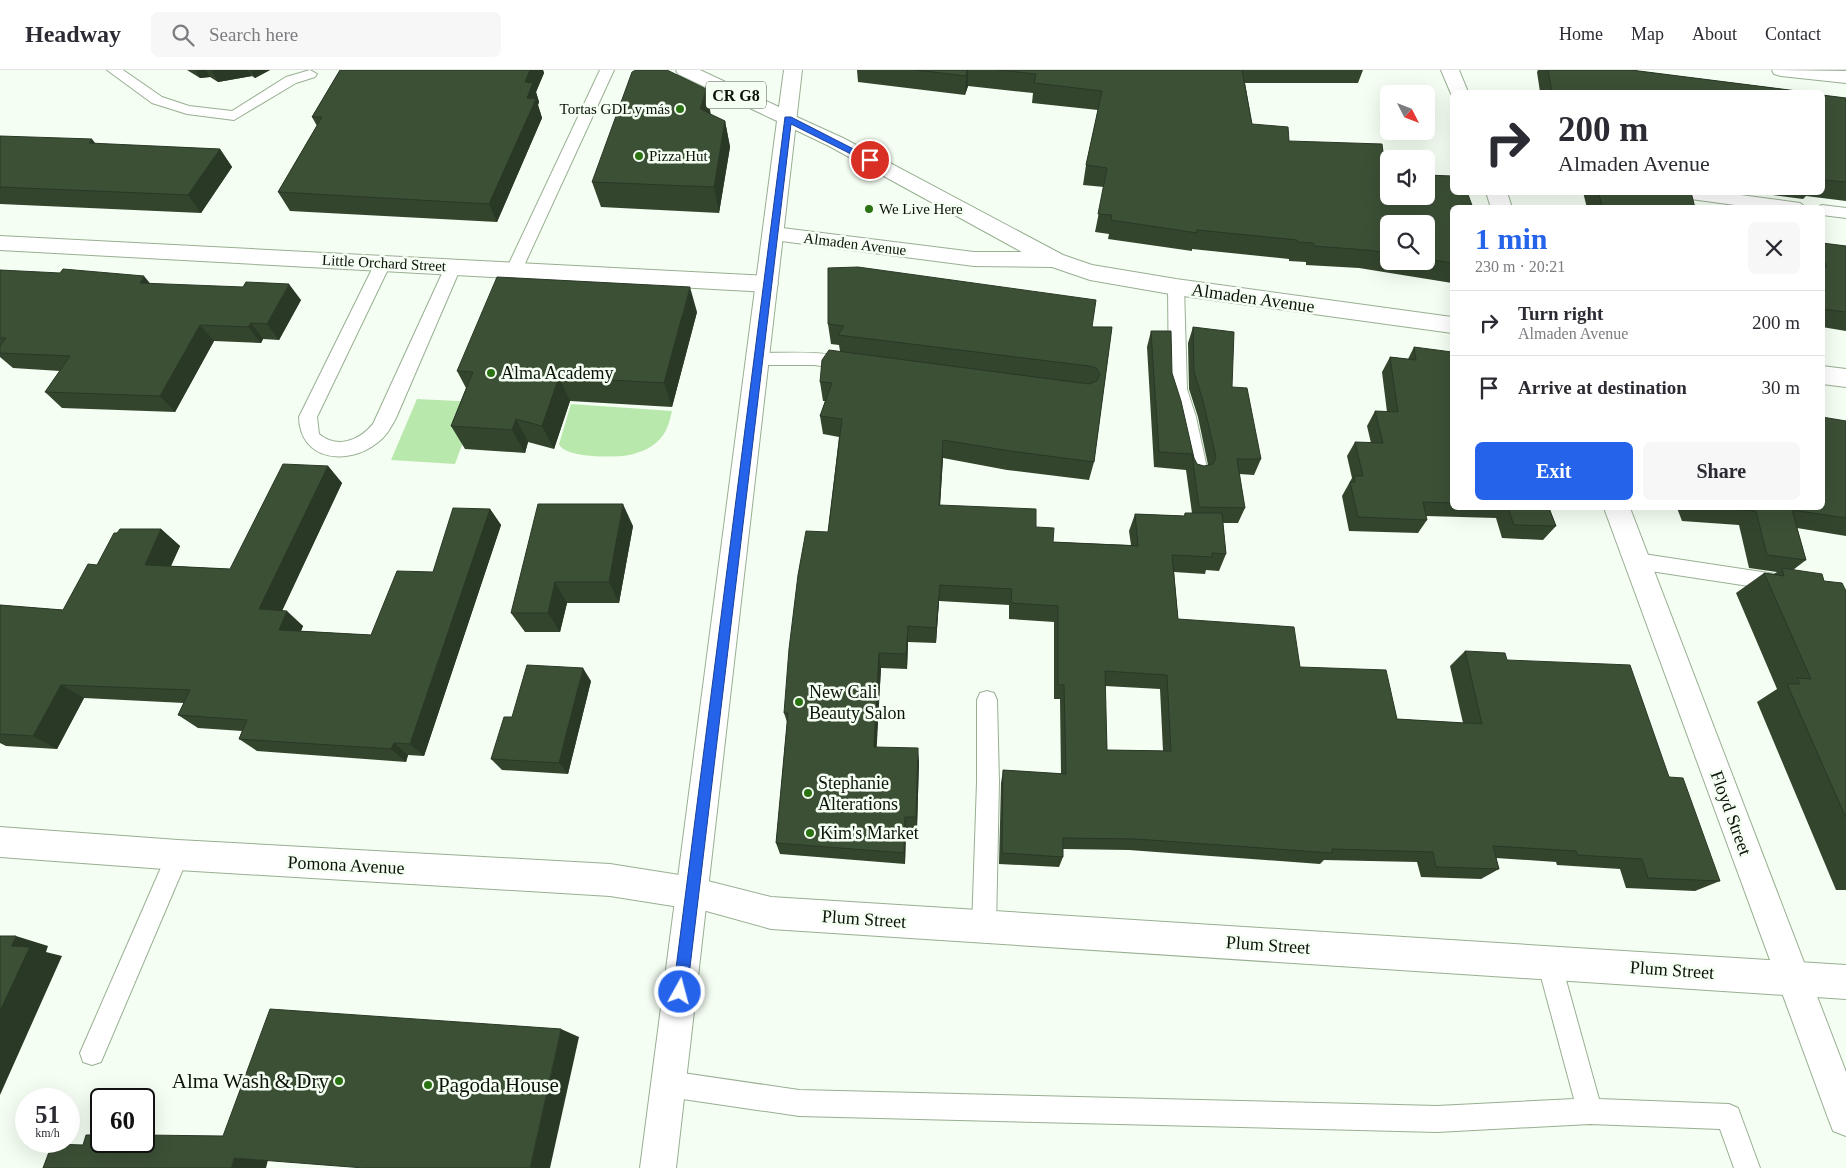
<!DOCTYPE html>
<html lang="en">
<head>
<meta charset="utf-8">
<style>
  :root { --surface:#fff; --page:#f7f7f7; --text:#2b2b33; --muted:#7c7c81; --line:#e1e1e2; --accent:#2563eb }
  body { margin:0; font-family:Georgia,serif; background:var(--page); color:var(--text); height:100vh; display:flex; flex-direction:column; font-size:19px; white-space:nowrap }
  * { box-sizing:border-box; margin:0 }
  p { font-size:16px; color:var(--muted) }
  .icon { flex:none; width:28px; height:28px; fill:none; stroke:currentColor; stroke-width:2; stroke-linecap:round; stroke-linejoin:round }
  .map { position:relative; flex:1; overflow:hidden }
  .sheet { position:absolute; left:1450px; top:135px; width:375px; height:305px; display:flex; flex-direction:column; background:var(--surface); border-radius:8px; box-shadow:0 5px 20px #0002 }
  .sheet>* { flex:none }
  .hud { position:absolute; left:1450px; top:20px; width:375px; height:105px; border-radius:8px; box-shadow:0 5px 20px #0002; background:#fff; color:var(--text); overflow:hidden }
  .needle { width:32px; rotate:132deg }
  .controls { position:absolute; left:1380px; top:15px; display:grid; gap:10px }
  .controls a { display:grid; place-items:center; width:55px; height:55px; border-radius:8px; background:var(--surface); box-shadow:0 5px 20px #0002; font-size:25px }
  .speed { position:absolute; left:15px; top:1018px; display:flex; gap:10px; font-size:25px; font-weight:700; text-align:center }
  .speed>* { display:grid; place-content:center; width:65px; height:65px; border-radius:50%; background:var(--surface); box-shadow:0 5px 20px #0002; line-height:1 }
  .speed small { font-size:12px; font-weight:400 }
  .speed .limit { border:2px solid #111; border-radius:8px; background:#fff; color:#111 }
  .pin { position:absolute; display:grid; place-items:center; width:42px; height:42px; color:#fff; margin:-21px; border:2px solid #fff; border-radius:50%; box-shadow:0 1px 5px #0007 }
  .me { position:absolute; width:55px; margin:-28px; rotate:7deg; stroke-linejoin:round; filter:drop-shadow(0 0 4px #0008) }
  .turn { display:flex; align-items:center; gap:18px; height:105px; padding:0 25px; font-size:22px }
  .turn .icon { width:65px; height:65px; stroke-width:2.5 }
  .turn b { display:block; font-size:35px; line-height:42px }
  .round { display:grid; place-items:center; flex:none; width:52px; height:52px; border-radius:8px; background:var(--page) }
  .summary { display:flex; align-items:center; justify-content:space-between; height:85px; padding:0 25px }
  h1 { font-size:30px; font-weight:800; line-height:38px; color:var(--accent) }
  .cta { display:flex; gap:10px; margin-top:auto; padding:10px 25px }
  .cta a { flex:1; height:58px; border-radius:8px; background:var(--accent); color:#fff; font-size:20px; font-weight:800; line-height:58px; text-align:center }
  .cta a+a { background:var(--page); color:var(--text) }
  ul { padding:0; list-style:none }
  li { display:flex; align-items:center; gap:15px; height:65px; padding:0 25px; border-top:1px solid var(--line) }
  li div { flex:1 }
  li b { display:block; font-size:19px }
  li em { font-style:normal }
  header { display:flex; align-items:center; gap:30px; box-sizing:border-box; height:70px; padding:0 25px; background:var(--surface); border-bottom:1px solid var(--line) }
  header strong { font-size:24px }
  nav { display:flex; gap:28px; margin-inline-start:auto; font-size:18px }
  .search { width:350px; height:45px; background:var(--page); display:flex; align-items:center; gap:12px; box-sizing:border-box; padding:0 18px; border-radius:8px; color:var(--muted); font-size:19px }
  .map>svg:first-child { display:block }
  .green { fill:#b9e8ad }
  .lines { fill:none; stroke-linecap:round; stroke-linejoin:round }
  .lane-casing { stroke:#98af92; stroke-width:2 }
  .street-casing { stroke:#98af92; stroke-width:2 }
  .secondary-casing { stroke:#98af92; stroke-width:2 }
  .primary-casing { stroke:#98af92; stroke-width:2 }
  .lane { fill:#fff; fill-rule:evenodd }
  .street { fill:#fff; fill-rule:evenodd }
  .secondary { fill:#fff; fill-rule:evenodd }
  .primary { fill:#fff; fill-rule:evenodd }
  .wall { fill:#34452e; fill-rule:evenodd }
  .shaded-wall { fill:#2a3826 }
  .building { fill:#3c5036; stroke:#2a3826; fill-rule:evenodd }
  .route { fill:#2563eb; stroke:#184099 }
  .poi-dot { fill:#2b7212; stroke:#f4fef2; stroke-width:2 }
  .labels { text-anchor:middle; stroke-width:5; stroke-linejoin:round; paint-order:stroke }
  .far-poi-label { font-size:15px; fill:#0b1308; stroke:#f4fef2; text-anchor:start }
  .far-street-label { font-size:15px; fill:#0b1308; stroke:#f4fef2 }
  .shield { fill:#f4fef2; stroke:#515a4e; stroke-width:1 }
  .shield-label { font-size:16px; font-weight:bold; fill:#0b1308 }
  .street-label { font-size:18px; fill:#0b1308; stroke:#f4fef2 }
  .poi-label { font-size:18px; fill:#0b1308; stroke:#f4fef2; text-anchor:start }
  .near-poi-label { font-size:21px; fill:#0b1308; stroke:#f4fef2; text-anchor:end }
</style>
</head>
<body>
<header>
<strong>Headway</strong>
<div class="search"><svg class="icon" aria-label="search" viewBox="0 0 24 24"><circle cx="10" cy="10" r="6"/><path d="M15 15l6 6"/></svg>Search here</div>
<nav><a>Home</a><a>Map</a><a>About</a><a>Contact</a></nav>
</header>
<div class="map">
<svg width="1846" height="1098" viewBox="0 0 1846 1098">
  <rect width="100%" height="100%" fill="#f4fef2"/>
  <g class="green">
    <path d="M417,329L478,332L455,394L391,390Z"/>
    <path d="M571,334L672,341C669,353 667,363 657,372C649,379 639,383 629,385C615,388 564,388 559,374Z"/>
  </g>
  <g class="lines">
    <g class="lane-casing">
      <g id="lane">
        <path d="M107,0H123L162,27L189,36L232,41L286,7L310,0L317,4L315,7L296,13L234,50L187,44L152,33Z"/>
        <path d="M600,0H614L522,200L520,204H508L506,200Z"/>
        <path d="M1669,122H1718L1800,133L1807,138H1757L1676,127Z"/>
        <path d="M1822,135L1846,138V148L1822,145V138H1816Z"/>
        <path d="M383,188L389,189L391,193L317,347L319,364C337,379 359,371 373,354L445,197L447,193H459L461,197L396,348C391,357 386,367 377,373C348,396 300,391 299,347L375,193L377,189Z"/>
        <path d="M1176,211L1182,213L1184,217L1187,319L1196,347L1208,403L1205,408L1199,410L1193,408L1190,403L1178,347L1169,319L1168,217L1170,213Z"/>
        <path d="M757,283C790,283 825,280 856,290L859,294L856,298L850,300L814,295H757L751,293L748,289L751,285Z"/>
        <path d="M1637,483L1782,505L1789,507L1792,513L1789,519L1782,521L1637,499L1630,497L1627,491L1630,485Z"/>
        <path d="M987,621L994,623L997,630L999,712L996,857L992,865L984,869L976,865L972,857L977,712V630L980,623Z"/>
        <path d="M178,774L186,777L189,785L101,992L92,995L83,992L80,983L170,777Z"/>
        <path d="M1549,880L1557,884L1561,892L1599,1029L1729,1034L1738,1038L1760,1098H1734L1720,1059L1590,1054L1437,1062L799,1046L669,1027L660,1023L656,1014L660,1005L669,1001L799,1020L1437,1036L1574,1029L1537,892L1541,884Z"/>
      </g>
    </g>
    <g class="street-casing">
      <g id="street">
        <path d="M1441,0H1459L1468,22H1452V26Z"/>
        <path d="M1486,122H1507L1512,138H1491Z"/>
        <path d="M0,166L767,206L775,209L778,214L775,219L767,222L0,180Z"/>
        <path d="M1604,438H1630L1846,1002V1066L1833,1061L1828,1048Z"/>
        <path d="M0,757L178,770L610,794L692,807L703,812L708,823L703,834L692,839L610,826L178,800L0,787Z"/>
      </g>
    </g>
    <g class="secondary-casing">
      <g id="secondary">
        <path d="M1772,0L1846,1V13L1781,6L1774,4Z"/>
        <path d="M788,43L843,68L1063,185L1092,195L1176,209L1452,247V263L1176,225L1090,210L1052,197L974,196L766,169L763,164L766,159L774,157L974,182H1022L829,76L781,53L778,49L781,45Z"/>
        <path d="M1822,296L1846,299V317L1822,314Z"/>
        <path d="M692,807L771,827L1846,895V929L771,859L681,834L676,823L681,812Z"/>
      </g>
    </g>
    <g class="primary-casing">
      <path id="primary" d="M676,0H700L779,37L784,0H802L676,1098H640L777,51L678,4Z"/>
    </g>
    <use href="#lane" class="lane"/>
    <use href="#street" class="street"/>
    <use href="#secondary" class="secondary"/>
    <use href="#primary" class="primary"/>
  </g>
  <g class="wall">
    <path d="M187,0H270L255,8L252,6L218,12L210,7L200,8Z"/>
    <path d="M340,0H543L544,3L536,22L539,32L538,35L542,48L497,152L290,141L278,122L317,56L312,47Z"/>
    <path d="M857,0H1363L1358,13H1245L1252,54L1289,71L1386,105L1452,138V213L1359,198L1306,195V192L1289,191V189L1192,179V181L1108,169L1109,164L1095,162L1104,117L1083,115L1086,95L1098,40L1032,33L1033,23L968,16L965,25L858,12ZM1389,154H1426V191H1389Z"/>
    <path d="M1538,0H1631L1805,22H1540L1537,2Z"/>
    <path d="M1822,25L1846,28V131L1806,126L1803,129L1751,122H1822Z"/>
    <path d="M711,45L725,51L730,77L719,143L601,137L592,112Z"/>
    <path d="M0,66L96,74L220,79L232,97L201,143L0,134Z"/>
    <path d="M1583,122H1691L1695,138H1587Z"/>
    <path d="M1822,173L1846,176V261L1822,257Z"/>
    <path d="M0,200L150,214L301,230L279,270L263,269L261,273L214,271L175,342L62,338L45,322L60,301L13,298L0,287Z"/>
    <path d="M697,242L672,337L570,331L554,379L528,372L525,383L465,379L451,356L466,318L457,301Z"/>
    <path d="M828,254L1112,257L1094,392L1089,410L1007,400L943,388L940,435L1036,457L1053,472L1131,475L1129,461L1135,444L1184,446L1185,443H1192L1186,400L1154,397L1147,277L1151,261L1172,303L1194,388L1197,394L1204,396L1208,395L1198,347L1189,319L1188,273L1193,257L1232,317L1261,389L1254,405L1239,404L1245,438L1238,453H1223L1226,484L1219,501L1206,500L1205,504L1174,502L1178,549L1300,597L1397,649L1463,653L1450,596L1465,581L1507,590L1669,707L1720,811L1695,821L1626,818L1620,799L1557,795L1556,792L1496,788L1499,799L1481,809L1421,807L1417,792L1324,790L1320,794L1129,780L1063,779V787L1059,797L999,794L1001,713L1003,700L1061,704L1060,629H1054V552L1009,549V535L939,531L936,573L908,572L907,599L881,598L876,677L919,691L917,758H906L905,794L780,784L776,773L787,652L784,643L828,462L839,367L823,364L820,346L825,331H823L820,312L840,281L839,275L831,274ZM1105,616L1160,619L1163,681L1107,680Z"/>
    <path d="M1414,277L1452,290V438H1549L1556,456L1543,470L1502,468L1496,448L1426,446L1427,450L1418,463L1349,461L1342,426L1352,408L1347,386L1355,372L1371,373L1367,356L1375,341L1387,342L1382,302L1390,287L1408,289Z"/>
    <path d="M1846,351V466L1797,458L1806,490L1793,500L1824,511L1846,521V820H1836L1757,632L1777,619L1736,523L1764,503L1774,504L1777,502L1749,498L1739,455L1682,451L1677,438H1822Z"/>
    <path d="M328,396L342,413L282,540L303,556L301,561L371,565L433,502L490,439L501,455L424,686L408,685L406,692L257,681L239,669L242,661L198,658L178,645L184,633L84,628L57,679L6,676L0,673V535L63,540L97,495L117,463L161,459L180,476L171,496L230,499Z"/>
    <path d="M633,456L619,533H567L560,562H525L511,543Z"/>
    <path d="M591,611L568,704L502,700L491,689L512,647Z"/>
  </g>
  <g class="shaded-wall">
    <path d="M195,0H206L210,7L200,8Z"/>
    <path d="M211,0H248L252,6L218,12Z"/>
    <path d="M250,0H270L255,8Z"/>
    <path d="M530,0H543L544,3L536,22L539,32L538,35L542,48L497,152L489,134L527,28L525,12Z"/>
    <path d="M967,0H968V16L965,25L966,6Z"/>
    <path d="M706,19L711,45L700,39Z"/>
    <path d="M725,51L730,77L719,143L714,117Z"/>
    <path d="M92,69L106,87L89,73Z"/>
    <path d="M220,79L232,97L201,143L188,125Z"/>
    <path d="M144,206L158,223L140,213Z"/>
    <path d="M289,214L301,230L279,270L267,254Z"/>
    <path d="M690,217L697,242L672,337L664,313Z"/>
    <path d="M251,253L263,269L261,273L248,257Z"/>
    <path d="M200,255L214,271L175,342L160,326Z"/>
    <path d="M559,307L570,331L554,379L542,356Z"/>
    <path d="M516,349L528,372L525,383L512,360Z"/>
    <path d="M943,370V388L939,452V435Z"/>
    <path d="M328,396L342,413L276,554L259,539Z"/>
    <path d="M623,434L633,456L619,533L609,512Z"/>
    <path d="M490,439L501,455L424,686L410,674Z"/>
    <path d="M161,459L180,476L164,511L145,495Z"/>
    <path d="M555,512L567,533L560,562L548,543Z"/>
    <path d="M940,515L939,531L936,573V558Z"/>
    <path d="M287,541L303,556L295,574L279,560Z"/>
    <path d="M908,556V572L907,599L906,584Z"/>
    <path d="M879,583L881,598L876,690L874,677Z"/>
    <path d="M583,598L591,611L568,704L559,693Z"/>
    <path d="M61,615L84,628L57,679L33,666Z"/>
    <path d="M394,673L408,685L406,692L391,679Z"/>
    <path d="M918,678L919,691L917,758L916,747Z"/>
    <path d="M905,747L906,758L905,794L904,783Z"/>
    <path d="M16,866L48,876L46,882L62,886L0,1025V941L11,876Z"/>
    <path d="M561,959L579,967L550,1098H530Z"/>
    <path d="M234,1088L268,1090L266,1098H231Z"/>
  </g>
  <g class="building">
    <path d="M340,0H530L525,12L533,13L527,28L536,29L489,134L278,122L322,47H312Z"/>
    <path d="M636,0H667L706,19L700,39L725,51L714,117L592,112L632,2Z"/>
    <path d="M916,0H967L966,6Z"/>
    <path d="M998,0H1242L1252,54L1288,57L1289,71L1382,74L1386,105H1389V126H1426V105L1452,106V122H1467L1473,138H1452V193L1426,189V154H1389V183L1367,180L1314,176L1313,173L1297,172V170L1197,160V163L1111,150L1112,145L1098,144L1107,98L1086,95L1102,21L1034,13L1036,4Z"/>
    <path d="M1548,0H1631L1805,22H1552Z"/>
    <path d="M1822,25L1846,28V112L1822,110Z"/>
    <path d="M0,66L92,69L89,73L220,79L188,125L0,117Z"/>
    <path d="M1598,122H1691L1695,138H1603Z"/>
    <path d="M1822,173L1846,176V242L1822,239V197H1827L1822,185Z"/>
    <path d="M858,197L1096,230L1092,257H1112L1094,392L1010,381L943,370L939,435L1036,439V457L1054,458L1053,472L1138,476L1135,444L1185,446V443H1222L1226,484L1212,483V487L1172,485L1178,549L1294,557L1300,597L1386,600L1397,649L1482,654L1465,581L1505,583L1507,590L1630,595L1669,707L1683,708L1720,811L1648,808L1642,789L1577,785L1576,781L1493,776L1499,799L1436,797L1433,782L1332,779V783L1136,769L1063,768V787L1002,783L1003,700L1066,704L1064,615H1058V536L1011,533L1012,519L940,515L936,558L908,556L906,584L879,583L874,677L918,678L916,747H905L904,783L776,773L788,643H784L789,579L798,505L806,461L828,462L842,349L820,346L832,313L820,312L822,290L829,280L1089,314L1097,311L1100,304L1096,298L1089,296L838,265L844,256L828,254V198ZM1105,601L1167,605L1171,681L1107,680Z"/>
    <path d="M63,199L144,206L140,213L243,217L246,212L289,214L267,254L251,253L248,257L200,255L160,326L45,322L70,286L0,283V276L6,268H0V200L60,203Z"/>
    <path d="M497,207L690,217L664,313L559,307L542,356L516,349L512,360L451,356L473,302L457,301Z"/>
    <path d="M1193,257L1234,262L1232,317L1247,318L1261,389H1237L1245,438L1199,437L1192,384L1159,382L1151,261H1171L1172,303L1181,331L1194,388L1197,394L1204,396L1213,394L1216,387L1203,331L1194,302Z"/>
    <path d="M1414,277L1452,282V433L1423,432L1427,450L1358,447L1350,412H1355L1354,406H1363L1355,372L1383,373L1375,341L1398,342L1390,287L1416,290Z"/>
    <path d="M1822,347L1846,351V448L1792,440L1806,490L1767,485L1756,441L1710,438H1822Z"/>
    <path d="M283,394L328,396L259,539L287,541L279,560L371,565L397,501L433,502L453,438L490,439L410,674L394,673L391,679L239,669L247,650L178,645L190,620L61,615L33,666L0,664V535L63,540L88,494L97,495L114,463H117L120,459H161L145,495L230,499Z"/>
    <path d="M538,434H623L609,512H555L548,543H511Z"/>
    <path d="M1508,438H1549L1556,456L1514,455Z"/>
    <path d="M1782,498L1822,504L1824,511L1842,513L1846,521V748L1787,614H1800L1797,608L1811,609L1764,503L1784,506Z"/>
    <path d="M527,595L583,598L559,693L491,689L504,647H512Z"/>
    <path d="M0,866H16L11,876L30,877L0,941Z"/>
    <path d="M270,939L561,959L530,1098H364L234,1088L231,1098H43L52,1074L83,1075L86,1065H101V1071H144V1065L223,1066Z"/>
  </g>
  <path class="route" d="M785,47H791L875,90L867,92L791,54L687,922L685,927L680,929L675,927L673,922Z"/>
  <g class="poi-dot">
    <circle cx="680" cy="39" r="5"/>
    <circle cx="639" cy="86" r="5"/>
    <circle cx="869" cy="139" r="5"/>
    <circle cx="491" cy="303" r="5"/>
    <circle cx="799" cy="632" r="5"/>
    <circle cx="808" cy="723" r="5"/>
    <circle cx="810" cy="763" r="5"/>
    <circle cx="339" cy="1011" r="5"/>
    <circle cx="428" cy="1015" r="5"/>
  </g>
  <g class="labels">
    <g class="far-poi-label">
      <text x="670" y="44" text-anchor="end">Tortas GDL y más</text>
      <text x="649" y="91">Pizza Hut</text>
      <text x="879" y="144">We Live Here</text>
    </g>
    <g class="far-street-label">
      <text transform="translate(855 174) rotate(7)" y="5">Almaden Avenue</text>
      <text transform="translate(384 193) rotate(3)" y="5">Little Orchard Street</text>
    </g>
    <rect class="shield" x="706" y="11.5" width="60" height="27" rx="4"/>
    <g class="shield-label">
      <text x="736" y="31">CR G8</text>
    </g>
    <g class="street-label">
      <text transform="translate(1253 228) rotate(8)" y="6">Almaden Avenue</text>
      <text transform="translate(1731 743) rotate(70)" y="6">Floyd Street</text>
      <text transform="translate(346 795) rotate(3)" y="6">Pomona Avenue</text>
      <text transform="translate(864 849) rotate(4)" y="6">Plum Street</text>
      <text transform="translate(1268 875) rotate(4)" y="6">Plum Street</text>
      <text transform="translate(1672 900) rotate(4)" y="6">Plum Street</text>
    </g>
    <g class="poi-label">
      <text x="501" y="309">Alma Academy</text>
      <text x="809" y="628">New Cali<tspan x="809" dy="21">Beauty Salon</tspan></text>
      <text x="818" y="719">Stephanie<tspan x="818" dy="21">Alterations</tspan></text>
      <text x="820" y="769">Kim's Market</text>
    </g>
    <g class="near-poi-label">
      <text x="329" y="1018">Alma Wash &amp; Dry</text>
      <text x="438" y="1022" text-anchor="start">Pagoda House</text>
    </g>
  </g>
</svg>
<div class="controls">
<a><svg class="needle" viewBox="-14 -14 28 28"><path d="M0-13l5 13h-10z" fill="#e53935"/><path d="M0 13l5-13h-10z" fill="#7c7c81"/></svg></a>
<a><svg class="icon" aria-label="sound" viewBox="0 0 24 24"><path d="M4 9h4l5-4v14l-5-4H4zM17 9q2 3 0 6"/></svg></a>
<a><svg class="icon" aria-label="search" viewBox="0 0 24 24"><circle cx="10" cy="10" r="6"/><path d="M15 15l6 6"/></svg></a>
</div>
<div class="speed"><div>51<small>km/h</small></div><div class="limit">60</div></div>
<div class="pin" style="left:870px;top:90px;background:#d93025"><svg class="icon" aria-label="arrive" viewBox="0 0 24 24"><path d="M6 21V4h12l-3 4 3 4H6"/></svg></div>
<svg class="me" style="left:680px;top:922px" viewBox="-20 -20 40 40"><circle r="17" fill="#2563eb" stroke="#fff" stroke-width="3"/><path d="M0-11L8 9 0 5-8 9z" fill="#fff"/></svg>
<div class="hud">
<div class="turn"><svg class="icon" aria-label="right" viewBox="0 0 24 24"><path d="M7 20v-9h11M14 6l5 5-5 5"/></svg><div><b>200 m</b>Almaden Avenue</div></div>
</div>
<section class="sheet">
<div class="summary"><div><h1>1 min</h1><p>230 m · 20:21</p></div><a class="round"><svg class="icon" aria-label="close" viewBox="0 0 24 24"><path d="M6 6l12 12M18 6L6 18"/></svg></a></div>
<ul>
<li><svg class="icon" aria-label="right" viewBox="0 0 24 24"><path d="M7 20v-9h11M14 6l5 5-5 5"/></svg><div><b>Turn right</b><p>Almaden Avenue</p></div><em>200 m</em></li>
<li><svg class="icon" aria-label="arrive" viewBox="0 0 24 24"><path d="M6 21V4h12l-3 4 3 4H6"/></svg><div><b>Arrive at destination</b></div><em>30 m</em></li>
</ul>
<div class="cta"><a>Exit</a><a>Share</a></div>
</section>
</div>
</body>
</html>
